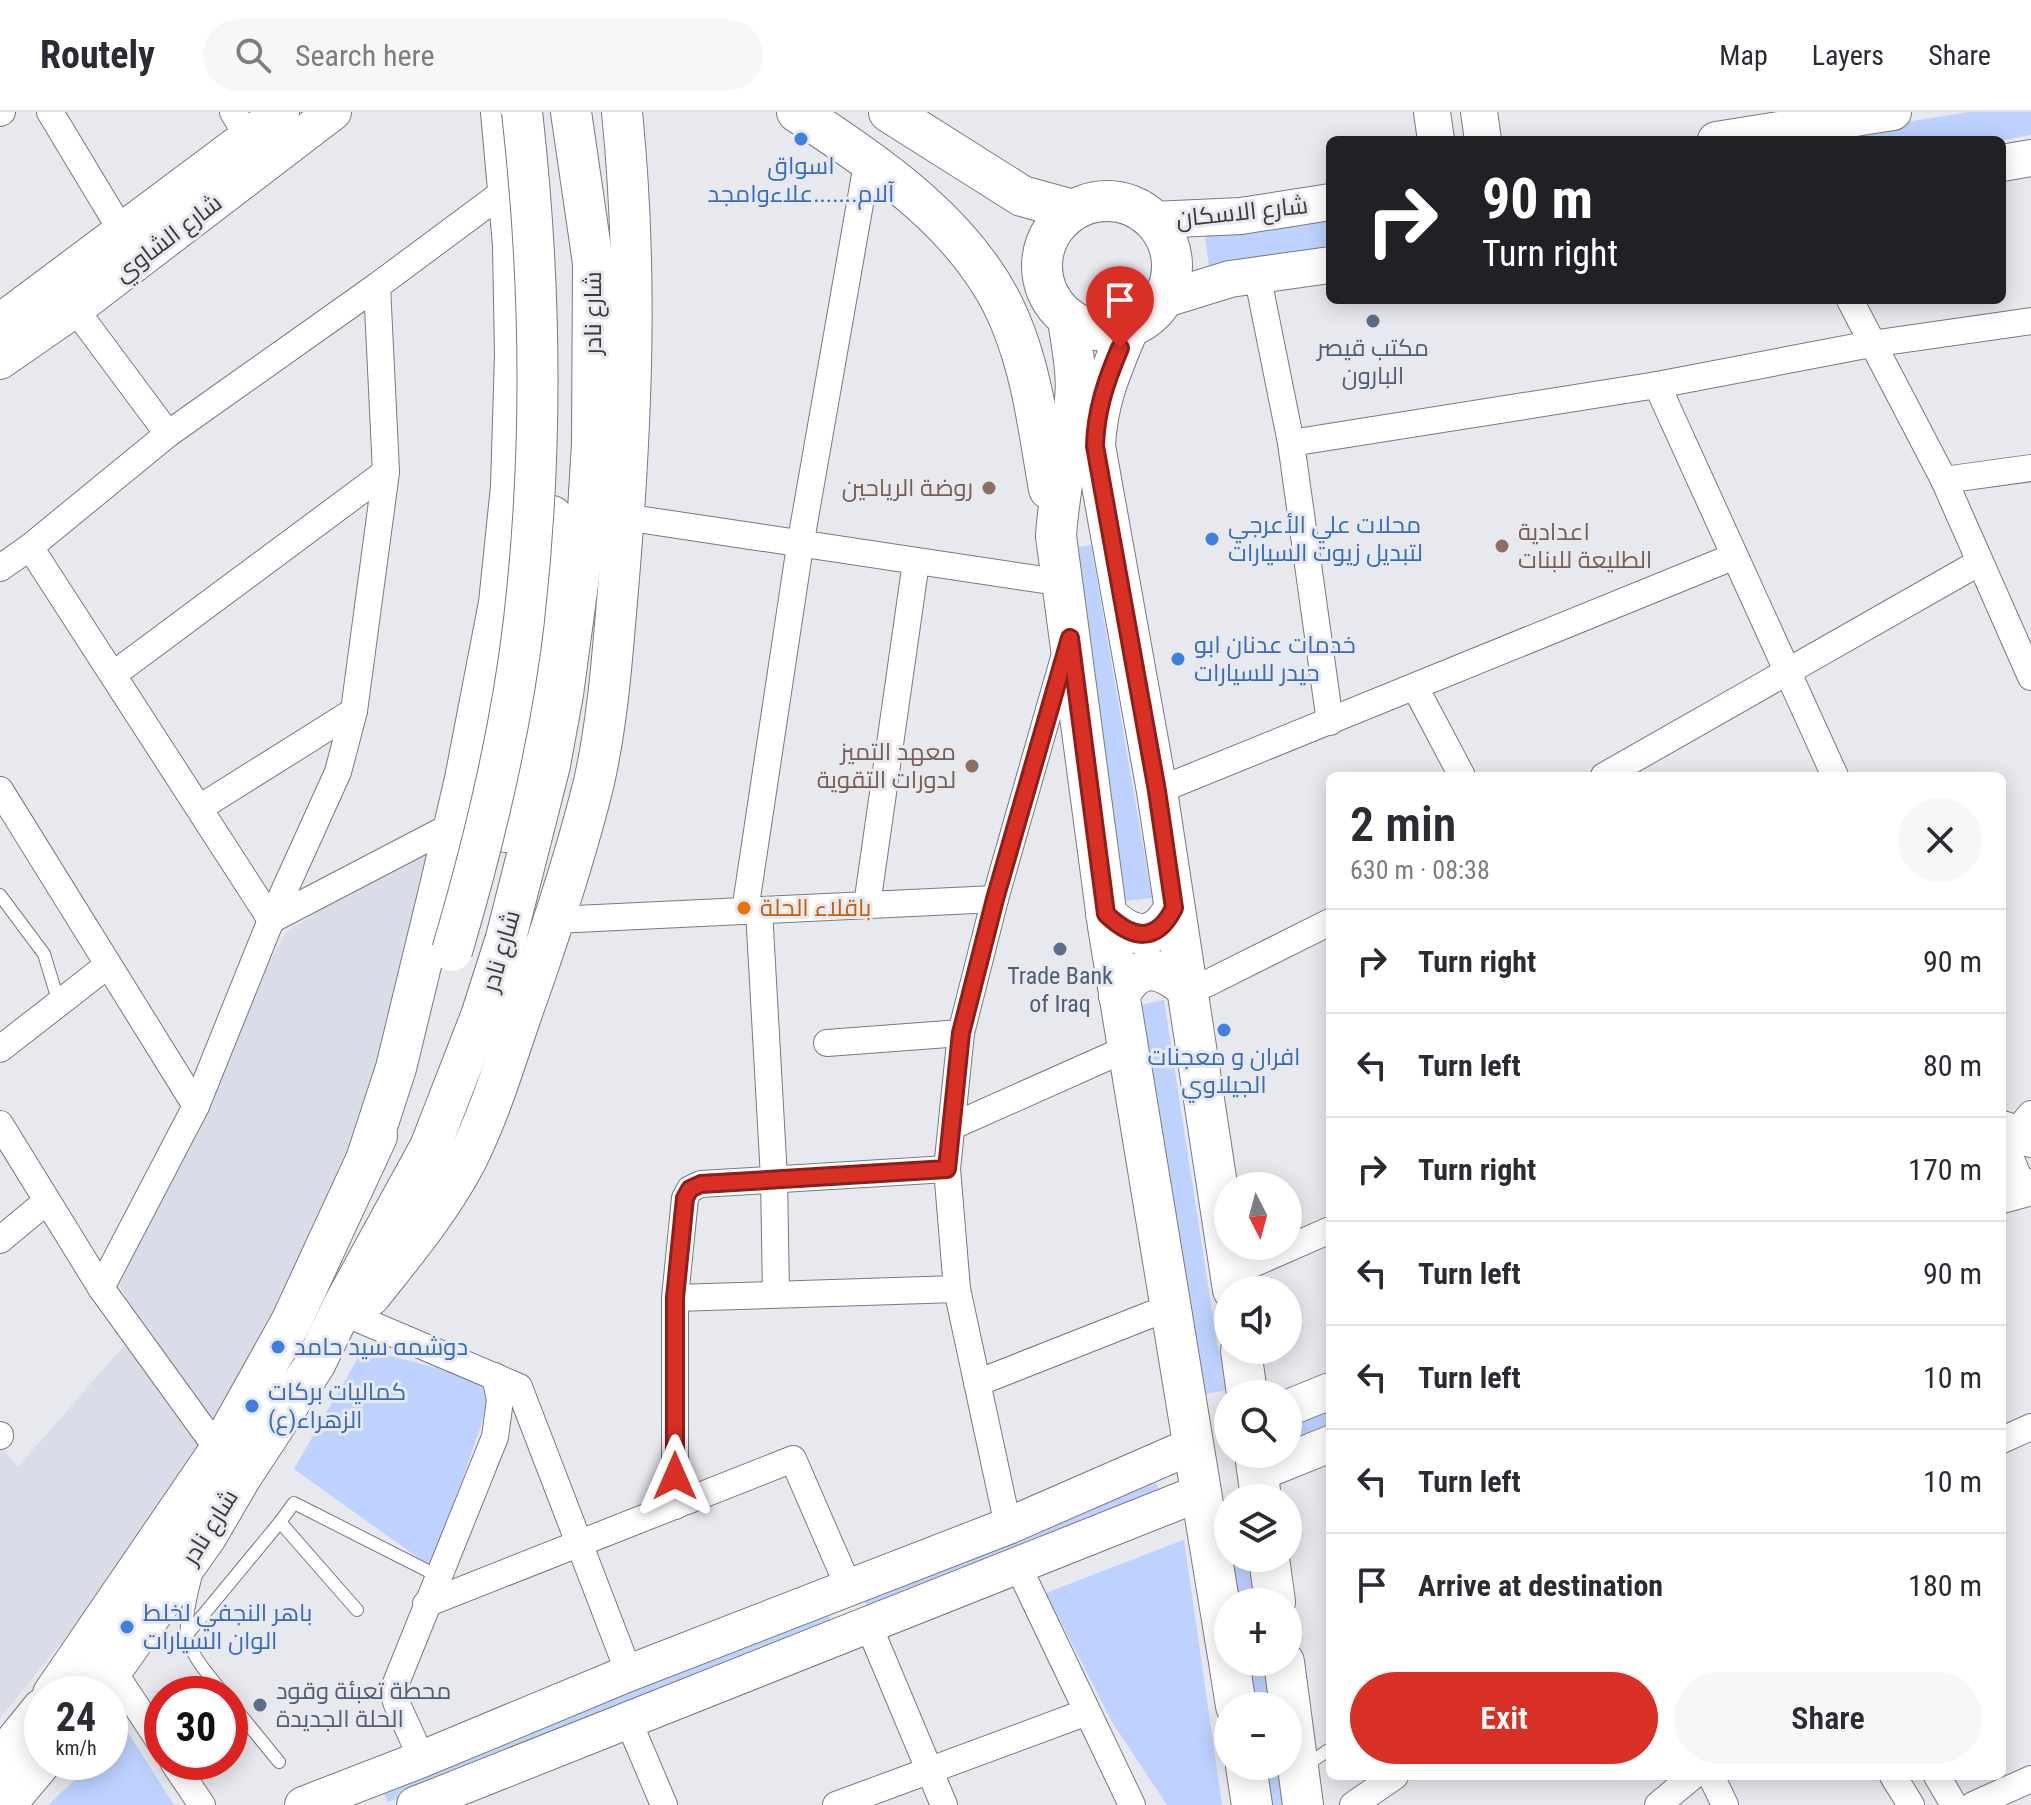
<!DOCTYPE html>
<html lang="en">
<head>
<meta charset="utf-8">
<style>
  :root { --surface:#fff; --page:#f7f7f7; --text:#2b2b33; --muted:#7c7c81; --line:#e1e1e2; --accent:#d93025 }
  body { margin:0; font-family:"Roboto Condensed",Cairo,sans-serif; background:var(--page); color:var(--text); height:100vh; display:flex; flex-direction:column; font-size:30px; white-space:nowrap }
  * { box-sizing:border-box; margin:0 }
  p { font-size:26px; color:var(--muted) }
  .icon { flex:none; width:44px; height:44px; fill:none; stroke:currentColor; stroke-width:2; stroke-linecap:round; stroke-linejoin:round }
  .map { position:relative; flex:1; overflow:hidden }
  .details { position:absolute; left:1326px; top:660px; width:680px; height:1008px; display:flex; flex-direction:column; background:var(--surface); border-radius:12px; box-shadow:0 4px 20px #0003 }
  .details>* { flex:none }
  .hud { position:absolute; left:1326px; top:24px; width:680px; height:168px; border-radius:12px; box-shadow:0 4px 20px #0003; background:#202124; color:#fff; overflow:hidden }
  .needle { width:52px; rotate:174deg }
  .fabs { position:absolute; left:1214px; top:1060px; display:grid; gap:16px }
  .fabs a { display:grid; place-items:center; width:88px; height:88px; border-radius:50%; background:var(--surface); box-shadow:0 4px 20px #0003; font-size:40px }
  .speed { position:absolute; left:24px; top:1564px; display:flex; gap:16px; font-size:40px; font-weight:700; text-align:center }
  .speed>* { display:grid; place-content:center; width:104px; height:104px; border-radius:50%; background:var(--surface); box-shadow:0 4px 20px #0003; line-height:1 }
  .speed small { font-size:20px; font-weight:400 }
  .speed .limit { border:12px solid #d22; background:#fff; color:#111 }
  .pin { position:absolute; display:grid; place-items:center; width:68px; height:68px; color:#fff; margin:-82px -34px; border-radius:50% 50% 50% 0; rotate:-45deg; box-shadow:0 0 8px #0007 }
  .pin .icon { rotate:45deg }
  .me { position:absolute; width:88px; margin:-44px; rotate:0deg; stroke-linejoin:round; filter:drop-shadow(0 0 6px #0008) }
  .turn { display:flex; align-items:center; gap:28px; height:168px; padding:0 24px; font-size:36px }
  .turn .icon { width:104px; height:104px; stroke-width:2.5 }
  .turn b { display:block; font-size:56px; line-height:68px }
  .round { display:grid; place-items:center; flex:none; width:84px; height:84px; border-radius:42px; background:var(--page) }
  .head { display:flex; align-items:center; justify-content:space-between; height:136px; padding:0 24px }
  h1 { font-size:48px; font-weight:600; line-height:60px }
  .button { display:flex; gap:16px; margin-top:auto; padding:16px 24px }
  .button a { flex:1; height:92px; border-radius:48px; background:var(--accent); color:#fff; font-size:32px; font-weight:600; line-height:92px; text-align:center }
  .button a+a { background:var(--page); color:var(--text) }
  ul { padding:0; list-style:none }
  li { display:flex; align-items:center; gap:24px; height:104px; padding:0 24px; border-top:2px solid var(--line) }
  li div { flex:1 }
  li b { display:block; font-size:30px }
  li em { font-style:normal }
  header { display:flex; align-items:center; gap:48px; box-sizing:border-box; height:112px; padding:0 40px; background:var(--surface); border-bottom:2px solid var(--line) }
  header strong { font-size:38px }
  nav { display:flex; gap:44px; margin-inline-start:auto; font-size:28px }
  .search { width:560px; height:72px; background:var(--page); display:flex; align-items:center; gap:20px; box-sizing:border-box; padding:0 28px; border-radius:44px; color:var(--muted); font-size:30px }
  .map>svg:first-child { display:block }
  .built { fill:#d8dde9 }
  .green { fill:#bdd2ff }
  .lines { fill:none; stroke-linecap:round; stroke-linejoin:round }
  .lane-casing { stroke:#787a7e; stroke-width:14 }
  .street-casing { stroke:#787a7e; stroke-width:28 }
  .secondary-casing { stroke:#787a7e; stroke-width:38 }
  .primary-casing { stroke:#787a7e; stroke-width:42 }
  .lane { stroke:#fff; stroke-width:12 }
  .street { stroke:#fff; stroke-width:26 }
  .secondary { stroke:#fff; stroke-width:36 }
  .primary { stroke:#fff; stroke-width:40 }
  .primary-bridge-casing { stroke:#787a7e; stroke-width:42; stroke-linecap:butt }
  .primary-bridge { stroke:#fff; stroke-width:40 }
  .route-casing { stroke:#8d1f18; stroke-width:20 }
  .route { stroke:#d93025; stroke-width:14 }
  .shop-dot { fill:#3f7fe0; stroke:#e7e9ee; stroke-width:3 }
  .service-dot { fill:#5c6f8a; stroke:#e7e9ee; stroke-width:3 }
  .education-dot { fill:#8d6e63; stroke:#e7e9ee; stroke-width:3 }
  .food-dot { fill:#e8710a; stroke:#e7e9ee; stroke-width:3 }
  .labels { text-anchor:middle; stroke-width:6; stroke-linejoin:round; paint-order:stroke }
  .shop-label { font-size:24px; fill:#366cbe; stroke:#e7e9ee; text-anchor:start }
  .street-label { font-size:24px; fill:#393a3b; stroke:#e7e9ee }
  .service-label { font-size:24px; fill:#4e5e75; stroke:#e7e9ee }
  .education-label { font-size:24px; fill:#785e54; stroke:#e7e9ee; text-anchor:end }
  .food-label { font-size:24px; fill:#c56008; stroke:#e7e9ee; text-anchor:start }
</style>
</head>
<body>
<header>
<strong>Routely</strong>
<div class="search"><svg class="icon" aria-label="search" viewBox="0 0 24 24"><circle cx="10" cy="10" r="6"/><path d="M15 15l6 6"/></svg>Search here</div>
<nav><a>Map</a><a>Layers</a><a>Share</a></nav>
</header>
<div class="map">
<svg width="2031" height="1693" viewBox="0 0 2031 1693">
  <rect width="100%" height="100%" fill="#e7e9ee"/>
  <path class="built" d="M460,706L349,1060L178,1387L0,1606V1334L18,1355L141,1214L105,1146L286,820Z"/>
  <g class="green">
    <path d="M1969,0H2031V23L2002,28H1792Z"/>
    <path d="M1330,103V138L1209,156L1205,123Z"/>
    <path d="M1091,433L1152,786L1125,789L1078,435Z"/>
    <path d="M1164,888L1217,1231L1230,1277L1197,1284L1140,893Z"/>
    <path d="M363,1237L493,1270L481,1314L431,1455L294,1357Z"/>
    <path d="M1330,1297V1324L1302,1336L1293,1312Z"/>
    <path d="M1156,1371L1164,1391L874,1512L864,1487Z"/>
    <path d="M1183,1428H1184L1222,1693H1167L1112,1610L1046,1481Z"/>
    <path d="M1230,1446H1249L1257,1490H1238Z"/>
    <path d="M828,1501L836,1522L388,1690L381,1676Z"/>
    <path d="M1247,1550H1266L1274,1594H1255Z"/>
    <path d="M127,1619L174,1693H48L94,1650H110V1635Z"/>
    <path d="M1265,1654H1283L1290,1693H1271Z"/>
  </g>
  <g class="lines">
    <g class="lane-casing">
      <g id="lane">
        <path d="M0,783L44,842L59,891"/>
        <path d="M280,1410L294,1391L438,1464"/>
        <path d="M195,1467C179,1528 185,1535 224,1582"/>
        <path d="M185,1525L280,1410L357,1498"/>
        <path d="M230,1590L279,1650"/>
        <path d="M1305,1654L1330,1637"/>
      </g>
    </g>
    <g class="street-casing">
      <g id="street">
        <path d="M50,0L121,118"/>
        <path d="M233,0L248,25"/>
        <path d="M0,1L2,0"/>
        <path d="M1257,162L1291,331L1330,610"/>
        <path d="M1850,188L1944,368L2031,565"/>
        <path d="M75,197L168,322"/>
        <path d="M1657,273L1835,664"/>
        <path d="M1291,331L1657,273L1871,232L2031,209"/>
        <path d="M1944,368L2031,356"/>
        <path d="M624,405L1064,471"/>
        <path d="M30,435L271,808L455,712"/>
        <path d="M0,456L30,435L168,322L377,174L509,76"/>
        <path d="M114,562L386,360"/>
        <path d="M1415,575L1462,664"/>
        <path d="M1604,664L1980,450"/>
        <path d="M0,678L196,994"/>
        <path d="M1157,679L1735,444"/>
        <path d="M201,695L354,599"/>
        <path d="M867,793L916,450"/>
        <path d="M759,798L774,1066L776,1182"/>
        <path d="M745,799L800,434L868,46"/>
        <path d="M555,808L995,787"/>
        <path d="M1188,881L1330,810"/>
        <path d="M827,931L961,921"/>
        <path d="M0,937L108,853"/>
        <path d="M0,1012L101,1176L219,1339"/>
        <path d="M953,1014L1128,936"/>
        <path d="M2014,1022L2031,1002"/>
        <path d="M2002,1025L2023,1076"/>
        <path d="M0,1128L47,1089"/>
        <path d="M1230,1162L1330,1118"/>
        <path d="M101,1176L196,994L271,808L338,660L354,599L386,360L377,174"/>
        <path d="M675,1186L957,1177"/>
        <path d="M338,1203L354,1205L519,1275L629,1561"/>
        <path d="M977,1271L1170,1195"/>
        <path d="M0,1323V1324"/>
        <path d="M2002,1328L2031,1315"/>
        <path d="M675,1394V1186L685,1086L690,1077L701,1072L947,1057"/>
        <path d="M1008,1414L957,1177L947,1057L961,921L995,787L1065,542"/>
        <path d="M1017,1452L1132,1693"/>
        <path d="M426,1492L793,1347L849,1476"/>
        <path d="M868,1512L944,1693"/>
        <path d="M113,1559L162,1633"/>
        <path d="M628,1608L664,1693"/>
        <path d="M422,1647L396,1590L394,1576L495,1325L500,1288L495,1264"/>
        <path d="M173,1650L202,1693"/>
        <path d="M1711,1664L1725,1693"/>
        <path d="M1893,1664L1911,1693"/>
        <path d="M1937,1664L1954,1693"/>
        <path d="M836,1693L1087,1600"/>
        <path d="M1353,1693L1395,1664"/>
        <path d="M1658,1693L1693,1664"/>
        <path d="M1973,1693L2031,1667"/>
      </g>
    </g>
    <g class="secondary-casing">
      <g id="secondary">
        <path d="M1432,0L1436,28"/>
        <path d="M1479,0L1483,28"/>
        <path d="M1716,28L1893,0"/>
        <path d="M2002,51L2031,46"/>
        <path d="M1153,108L1241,104L1330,90"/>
        <path d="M1162,188L1230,167L1330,153"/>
        <path d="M0,210L281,0"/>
        <path d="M0,249L75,197L333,0"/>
        <path d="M2002,1017L2031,1027"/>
        <path d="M2002,1083L2031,1075"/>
        <path d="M1288,1296L1330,1279"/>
        <path d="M1258,1361L1330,1332"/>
        <path d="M303,1693L422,1647L629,1561L1008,1414L1194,1333"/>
        <path d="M415,1693L1202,1380"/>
      </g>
    </g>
    <g class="primary-casing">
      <g id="primary">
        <path d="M797,0C878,52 974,118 1011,211C1033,264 1039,321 1049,377"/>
        <path d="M889,0L1022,84L1073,98"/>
        <circle cx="1107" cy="154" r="65"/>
        <path d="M1068,206C1071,232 1078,261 1075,287C1070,334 1059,376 1056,424L1108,814L1228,1544"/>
        <path d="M1129,215C1112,256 1097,288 1095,334L1157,679L1233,1178"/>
        <path d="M506,720C532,616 547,510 552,404"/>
        <path d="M1106,802C1131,827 1156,832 1174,796"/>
        <path d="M1119,884C1139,848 1160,854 1188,877"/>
        <path d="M366,1048L396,956L439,779L465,667L499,491L511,375L515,242L513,133L501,0"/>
        <path d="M370,1184C405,1140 441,1097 467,1047C490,1001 505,950 522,901C549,825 575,748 594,670C609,603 613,534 619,466C632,307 638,159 622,0"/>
        <path d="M1241,1238L1247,1282"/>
        <path d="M1255,1342L1261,1386"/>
        <path d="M1269,1446L1275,1490"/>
        <path d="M1229,1550L1236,1594"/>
        <path d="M1284,1550L1303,1693"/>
        <path d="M53,1582L219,1339L291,1210L377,1024"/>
        <path d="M95,1582L206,1425L241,1365L315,1252L344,1192L430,1035L481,904L506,826L550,653L563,582L588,398L592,332L593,151L571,0"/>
        <path d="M0,1649L42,1597"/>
        <path d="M1246,1654L1252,1693"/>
        <path d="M5,1693L42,1649"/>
      </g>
    </g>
    <use href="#lane" class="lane"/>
    <use href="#street" class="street"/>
    <use href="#secondary" class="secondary"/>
    <use href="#primary" class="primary"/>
    <g class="primary-bridge-casing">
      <path id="primary-bridge" d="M452,839C484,731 511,621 524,508C543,342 541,167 522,0"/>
    </g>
    <use href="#primary-bridge" class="primary-bridge"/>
  </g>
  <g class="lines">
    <g class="route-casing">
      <path id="route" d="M675,1364V1186L685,1086L690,1077L701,1072L947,1057L961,921L995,787L1070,526L1106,802C1132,827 1156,832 1174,796L1157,679L1095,334C1096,298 1106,269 1120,236"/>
    </g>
    <use href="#route" class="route"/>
  </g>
  <g class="shop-dot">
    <circle cx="801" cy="27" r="8"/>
    <circle cx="1212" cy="427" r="8"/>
    <circle cx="1178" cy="547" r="8"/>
    <circle cx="1224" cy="918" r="8"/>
    <circle cx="278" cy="1235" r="8"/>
    <circle cx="252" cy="1294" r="8"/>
    <circle cx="127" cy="1515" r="8"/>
  </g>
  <g class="service-dot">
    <circle cx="1373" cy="209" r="8"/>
    <circle cx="1060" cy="837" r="8"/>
    <circle cx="260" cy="1593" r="8"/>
  </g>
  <g class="education-dot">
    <circle cx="989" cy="376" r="8"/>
    <circle cx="1502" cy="434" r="8"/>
    <circle cx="972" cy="654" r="8"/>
  </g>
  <circle class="food-dot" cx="744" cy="796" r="8"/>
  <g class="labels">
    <g class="shop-label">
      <text x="801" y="62" text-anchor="middle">اسواق<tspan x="801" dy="28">آلام.......علاءوامجد</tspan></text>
      <text x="1228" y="421">محلات علي الأعرجي<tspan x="1228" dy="28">لتبديل زيوت السيارات</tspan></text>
      <text x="1194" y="541">خدمات عدنان ابو<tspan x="1194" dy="28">حيدر للسيارات</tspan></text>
      <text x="1224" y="953" text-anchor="middle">افران و معجنات<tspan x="1224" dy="28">الجيلاوي</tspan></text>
      <text x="294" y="1243">دوشمه سيد حامد</text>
      <text x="268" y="1288">كماليات بركات<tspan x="268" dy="28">الزهراء(ع)</tspan></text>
      <text x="143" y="1509">باهر النجفي لخلط<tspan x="143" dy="28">الوان السيارات</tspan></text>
    </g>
    <g class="street-label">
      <text transform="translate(1242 100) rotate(-6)" y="8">شارع الاسكان</text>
      <text transform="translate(168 126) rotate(-37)" y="8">شارع الشاوي</text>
      <text transform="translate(593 201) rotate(-90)" y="8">شارع نادر</text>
      <text transform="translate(501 839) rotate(-74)" y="8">شارع نادر</text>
      <text transform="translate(210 1415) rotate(-58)" y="8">شارع نادر</text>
    </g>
    <g class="service-label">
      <text x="1373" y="244">مكتب قيصر<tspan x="1373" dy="28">البارون</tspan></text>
      <text x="1060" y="872">Trade Bank<tspan x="1060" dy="28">of Iraq</tspan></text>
      <text x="276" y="1587" text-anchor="start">محطة تعبئة وقود<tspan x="276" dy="28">الحلة الجديدة</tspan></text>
    </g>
    <g class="education-label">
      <text x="973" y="384">روضة الرياحين</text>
      <text x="1518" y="428" text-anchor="start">اعدادية<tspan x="1518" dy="28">الطليعة للبنات</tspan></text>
      <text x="956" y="648">معهد التميز<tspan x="956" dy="28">لدورات التقوية</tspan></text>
    </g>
    <g class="food-label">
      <text x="760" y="804">باقلاء الحلة</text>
    </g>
  </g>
</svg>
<div class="fabs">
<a><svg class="needle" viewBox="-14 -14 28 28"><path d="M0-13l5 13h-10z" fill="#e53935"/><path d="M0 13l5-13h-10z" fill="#7c7c81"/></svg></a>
<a><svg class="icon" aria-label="sound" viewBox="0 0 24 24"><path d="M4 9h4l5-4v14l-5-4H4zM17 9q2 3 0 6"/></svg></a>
<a><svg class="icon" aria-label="search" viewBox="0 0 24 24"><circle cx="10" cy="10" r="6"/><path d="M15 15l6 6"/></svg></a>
<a><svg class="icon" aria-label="layers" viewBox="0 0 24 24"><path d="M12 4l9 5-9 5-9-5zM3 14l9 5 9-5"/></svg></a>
<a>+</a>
<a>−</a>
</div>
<div class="speed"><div>24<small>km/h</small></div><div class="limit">30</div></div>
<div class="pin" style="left:1120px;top:236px;background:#d93025"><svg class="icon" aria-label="arrive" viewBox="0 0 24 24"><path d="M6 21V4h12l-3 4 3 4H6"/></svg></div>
<svg class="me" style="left:675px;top:1364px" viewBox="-20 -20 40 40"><path d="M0-17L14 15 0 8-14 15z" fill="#d93025" stroke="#fff" stroke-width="4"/></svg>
<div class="hud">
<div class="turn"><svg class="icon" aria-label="right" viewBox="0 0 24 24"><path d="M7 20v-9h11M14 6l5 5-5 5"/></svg><div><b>90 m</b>Turn right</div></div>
</div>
<section class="details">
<div class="head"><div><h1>2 min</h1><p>630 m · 08:38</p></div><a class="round"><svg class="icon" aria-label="close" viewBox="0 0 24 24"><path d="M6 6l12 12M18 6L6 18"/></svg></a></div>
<ul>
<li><svg class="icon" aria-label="right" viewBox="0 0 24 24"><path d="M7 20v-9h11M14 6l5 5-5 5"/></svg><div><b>Turn right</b></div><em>90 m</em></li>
<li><svg class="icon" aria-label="left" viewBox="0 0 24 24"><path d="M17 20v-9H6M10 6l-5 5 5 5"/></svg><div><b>Turn left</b></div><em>80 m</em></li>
<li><svg class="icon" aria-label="right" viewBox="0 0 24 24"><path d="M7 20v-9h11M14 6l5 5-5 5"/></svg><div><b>Turn right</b></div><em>170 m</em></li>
<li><svg class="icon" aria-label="left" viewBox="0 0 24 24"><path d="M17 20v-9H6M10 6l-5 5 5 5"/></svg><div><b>Turn left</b></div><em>90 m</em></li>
<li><svg class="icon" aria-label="left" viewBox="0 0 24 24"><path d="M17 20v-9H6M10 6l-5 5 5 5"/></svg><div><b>Turn left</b></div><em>10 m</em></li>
<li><svg class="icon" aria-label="left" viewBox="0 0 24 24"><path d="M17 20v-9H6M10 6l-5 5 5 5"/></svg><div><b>Turn left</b></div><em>10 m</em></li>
<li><svg class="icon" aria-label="arrive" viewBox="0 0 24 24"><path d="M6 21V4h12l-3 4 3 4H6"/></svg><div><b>Arrive at destination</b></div><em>180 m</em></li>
</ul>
<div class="button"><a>Exit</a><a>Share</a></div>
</section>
</div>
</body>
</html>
